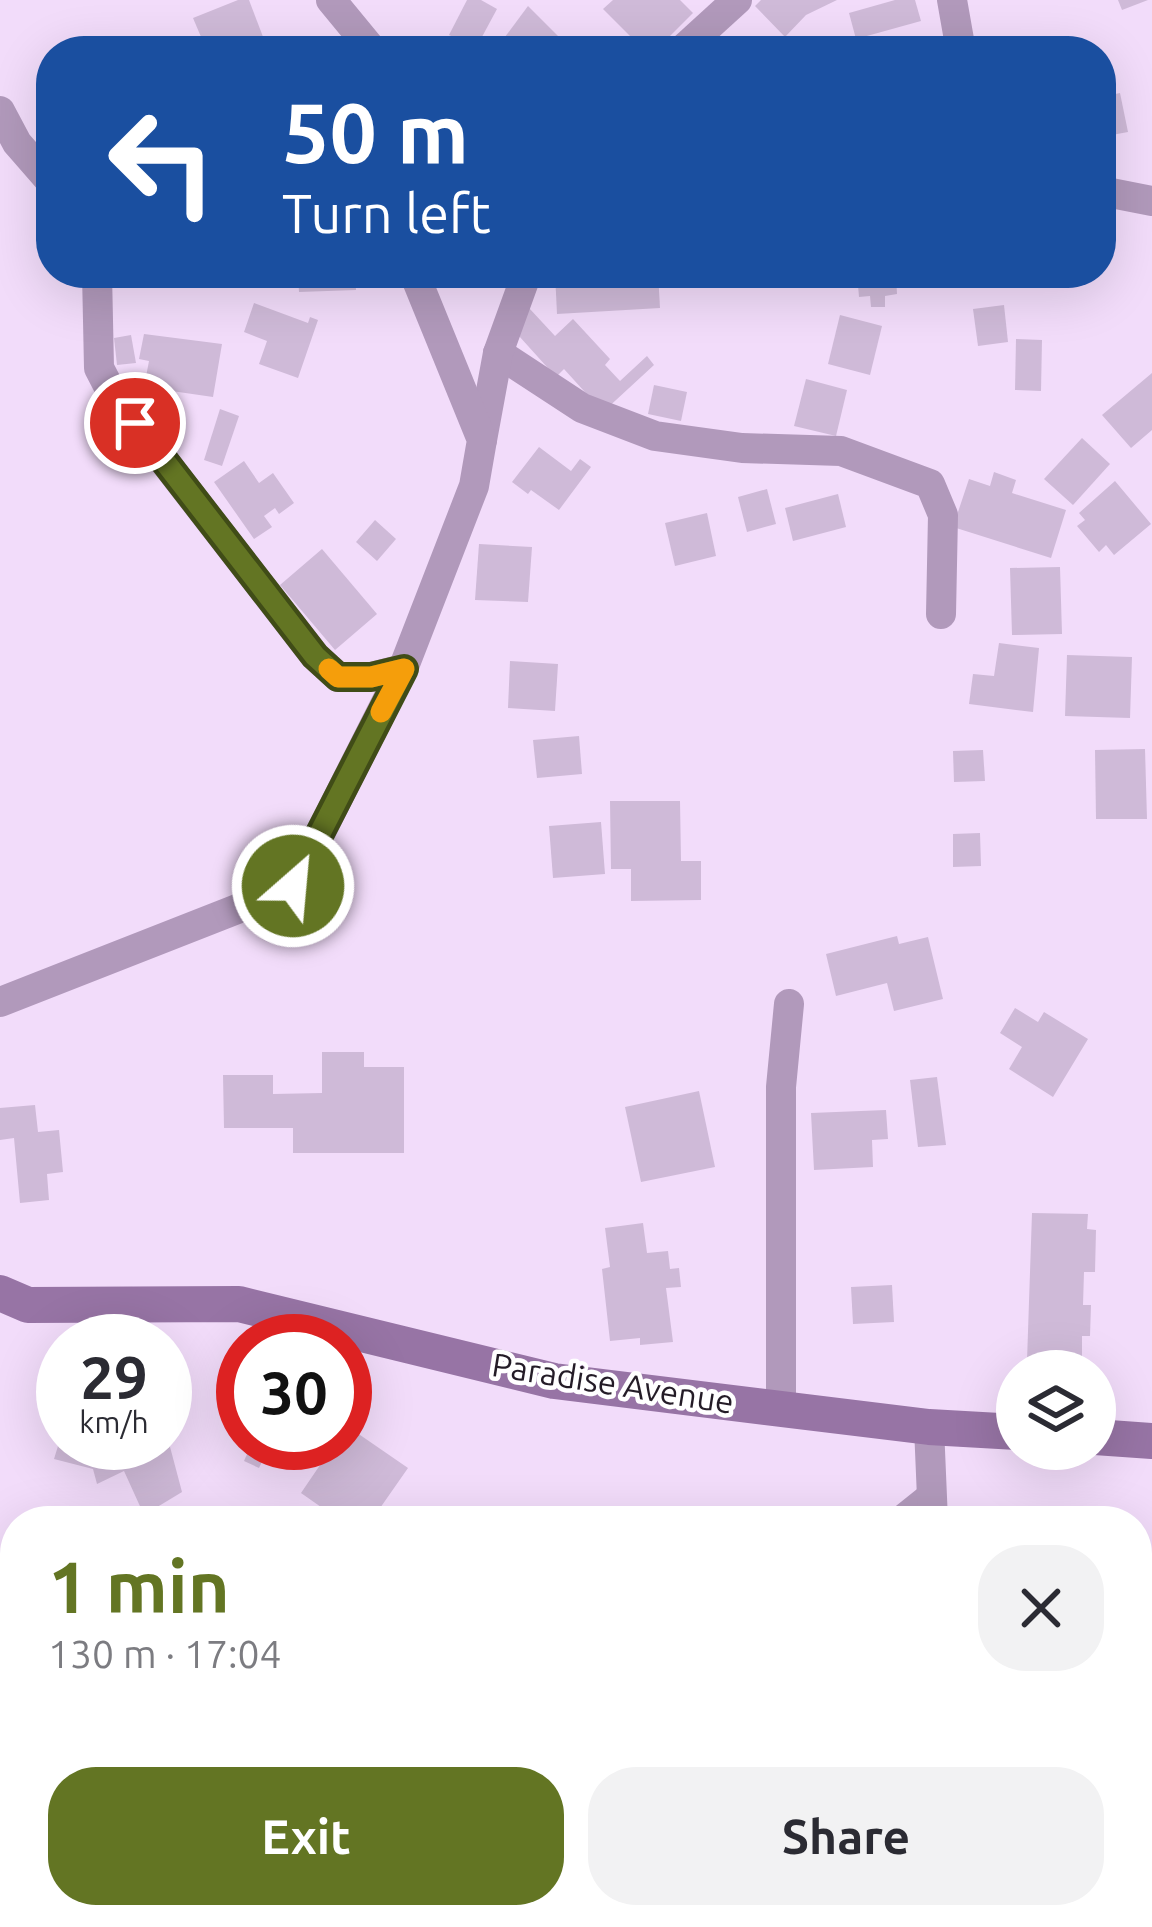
<!DOCTYPE html>
<html lang="en">
<head>
<meta charset="utf-8">
<style>
  :root { --surface:#fff; --page:#f2f2f3; --text:#2b2b33; --muted:#7c7c81; --accent:#637523 }
  body { margin:0; font-family:Ubuntu,sans-serif; background:var(--page); color:var(--text); height:100vh; display:flex; flex-direction:column; font-size:45px; white-space:nowrap }
  * { box-sizing:border-box; margin:0 }
  p { font-size:39px; color:var(--muted) }
  .icon { flex:none; width:66px; height:66px; fill:none; stroke:currentColor; stroke-width:2; stroke-linecap:round; stroke-linejoin:round }
  .map { position:relative; flex:1; overflow:hidden }
  .drawer { position:absolute; left:0px; top:1506px; width:1152px; height:423px; display:flex; flex-direction:column; background:var(--surface); border-radius:48px 48px 0 0; box-shadow:0 12px 48px #0002 }
  .drawer>* { flex:none }
  .hud { position:absolute; left:36px; top:36px; width:1080px; height:252px; border-radius:48px; box-shadow:0 12px 48px #0002; background:#1a4fa0; color:#fff; overflow:hidden }
  .buttons { position:absolute; left:996px; top:1350px; display:grid; gap:24px }
  .buttons a { display:grid; place-items:center; width:120px; height:120px; border-radius:50%; background:var(--surface); box-shadow:0 12px 48px #0002; font-size:60px }
  .speed { position:absolute; left:36px; top:1314px; display:flex; gap:24px; font-size:60px; font-weight:700; text-align:center }
  .speed>* { display:grid; place-content:center; width:156px; height:156px; border-radius:50%; background:var(--surface); box-shadow:0 12px 48px #0002; line-height:1 }
  .speed small { font-size:30px; font-weight:400 }
  .speed .limit { border:18px solid #d22; background:#fff; color:#111 }
  .pin { position:absolute; display:grid; place-items:center; width:102px; height:102px; color:#fff; margin:-51px; border:6px solid #fff; border-radius:50%; box-shadow:0 3px 12px #0007 }
  .me { position:absolute; width:132px; margin:-66px; rotate:27deg; stroke-linejoin:round; filter:drop-shadow(0 0 9px #0008) }
  .turn { display:flex; align-items:center; gap:42px; height:252px; padding:0 48px; font-size:54px }
  .turn .icon { width:156px; height:156px; stroke-width:2.5 }
  .turn b { display:block; font-size:84px; line-height:102px }
  .round { display:grid; place-items:center; flex:none; width:126px; height:126px; border-radius:48px; background:var(--page) }
  .head { display:flex; align-items:center; justify-content:space-between; height:204px; padding:0 48px }
  h1 { font-size:72px; font-weight:700; line-height:90px; color:var(--accent) }
  .action { display:flex; gap:24px; margin-top:auto; padding:24px 48px }
  .action a { flex:1; height:138px; border-radius:48px; background:var(--accent); color:#fff; font-size:48px; font-weight:700; line-height:138px; text-align:center }
  .action a+a { background:var(--page); color:var(--text) }
  .map>svg:first-child { display:block }
  .building { fill:#cfbad8 }
  .lines { fill:none; stroke-linecap:round; stroke-linejoin:round }
  .lane { stroke:#b199bb; stroke-width:15 }
  .street { stroke:#b199bb; stroke-width:30 }
  .secondary { stroke:#9774a5; stroke-width:36 }
  .route-casing { stroke:#404c17; stroke-width:30 }
  .route { stroke:#637523; stroke-width:21 }
  .slow { stroke:#f59e0b; stroke-width:21 }
  .labels { text-anchor:middle; stroke-width:9; stroke-linejoin:round; paint-order:stroke }
  .street-label { font-size:33px; fill:#241c27; stroke:#fff }
</style>
</head>
<body>
<div class="map">
<svg width="1152" height="1927" viewBox="0 0 1152 1927">
  <rect width="100%" height="100%" fill="#f2dcfa"/>
  <g class="building">
    <path d="M238,0H249L265,42L243,51H207L193,18Z"/>
    <path d="M467,0H481L497,9L476,48L449,35Z"/>
    <path d="M613,0H680L693,13L655,51H645L603,9Z"/>
    <path d="M761,0H837L806,15L785,37L755,6Z"/>
    <path d="M895,0H915L921,21L856,39L849,13Z"/>
    <path d="M1118,0H1148L1122,10Z"/>
    <path d="M528,6L559,37L545,51H515L502,41Z"/>
    <path d="M1120,93L1128,132L1101,137V97Z"/>
    <path d="M189,273H223L219,284Z"/>
    <path d="M298,273H355L356,290L299,292Z"/>
    <path d="M555,273H658L660,308L557,314Z"/>
    <path d="M857,273L896,276L897,294L885,296V307H871L870,296L859,297Z"/>
    <path d="M254,303L308,323L310,317L318,320L298,378L259,364L267,341L244,332Z"/>
    <path d="M1004,305L1008,342L978,346L973,309Z"/>
    <path d="M529,308L555,336L573,319L610,359L605,365L620,381L647,356L654,365L603,412L564,369L556,377L510,326Z"/>
    <path d="M840,315L882,326L870,375L828,364Z"/>
    <path d="M144,334L222,344L213,397L144,387L149,361L139,359Z"/>
    <path d="M131,335L136,363L117,365L114,338Z"/>
    <path d="M1016,339L1042,340L1041,391L1015,390Z"/>
    <path d="M1152,373V430L1131,448L1102,415Z"/>
    <path d="M806,379L847,390L836,436L794,426Z"/>
    <path d="M654,385L687,392L681,421L648,414Z"/>
    <path d="M220,409L239,416L222,466L204,460Z"/>
    <path d="M1082,438L1110,464L1073,505L1044,479Z"/>
    <path d="M539,447L571,471L580,459L591,467L559,510L531,490L528,494L512,482Z"/>
    <path d="M244,461L259,483L273,473L294,503L279,514L275,508L264,516L272,527L254,539L214,482Z"/>
    <path d="M994,472L1016,480L1012,493L1066,510L1051,558L953,527L969,479L990,486Z"/>
    <path d="M1115,481L1151,524L1114,555L1106,545L1099,552L1077,526L1085,520L1079,513Z"/>
    <path d="M767,489L776,524L747,532L738,497Z"/>
    <path d="M838,494L846,527L793,541L785,508Z"/>
    <path d="M707,513L716,556L675,566L665,523Z"/>
    <path d="M375,520L396,539L377,561L356,542Z"/>
    <path d="M479,544L532,547L528,602L475,600Z"/>
    <path d="M322,549L377,614L335,650L280,585Z"/>
    <path d="M1060,567L1062,634L1012,635L1010,568Z"/>
    <path d="M999,643L1039,648L1033,712L969,704L973,674L994,676Z"/>
    <path d="M1067,655L1132,657L1130,718L1065,716Z"/>
    <path d="M510,661L558,664L555,711L508,708Z"/>
    <path d="M579,736L582,774L537,778L533,740Z"/>
    <path d="M1145,749L1147,819H1096L1095,750Z"/>
    <path d="M983,750L985,781L954,782L953,751Z"/>
    <path d="M610,801H680L681,861H701V900L631,901V869H611Z"/>
    <path d="M601,822L605,874L553,878L549,826Z"/>
    <path d="M980,833L981,866L953,867V834Z"/>
    <path d="M897,936L899,944L928,937L943,999L894,1011L887,983L836,996L826,954Z"/>
    <path d="M1015,1008L1038,1022L1044,1012L1088,1039L1053,1097L1009,1069L1022,1047L1000,1033Z"/>
    <path d="M322,1052H364V1067H404V1153H293V1128H224L223,1075H273V1094L322,1093Z"/>
    <path d="M937,1077L946,1145L918,1147L910,1080Z"/>
    <path d="M699,1091L715,1167L641,1182L625,1107Z"/>
    <path d="M35,1105L38,1132L59,1130L63,1172L47,1174L49,1200L20,1203L14,1138L0,1140V1108Z"/>
    <path d="M886,1110L888,1139L872,1140L873,1167L814,1170L811,1113Z"/>
    <path d="M1032,1213L1088,1214L1087,1229L1096,1230L1095,1272H1084L1083,1305H1091L1090,1336H1082V1363L1027,1361Z"/>
    <path d="M643,1223L647,1253L668,1251L670,1269L679,1268L681,1287L666,1288L673,1342L640,1345V1338L610,1341L602,1269L610,1267L605,1228Z"/>
    <path d="M892,1285L894,1322L853,1324L851,1287Z"/>
    <path d="M347,1426L408,1468L371,1521H341L301,1493L335,1443H345Z"/>
    <path d="M165,1428L182,1492L144,1515L124,1471L97,1484L93,1469L54,1459L62,1433L63,1443H165Z"/>
    <path d="M252,1443H271L259,1468L244,1461Z"/>
    <path d="M1100,1513L1101,1521H1021V1517Z"/>
    <path d="M8,1645L15,1646V1665L5,1663Z"/>
    <path d="M263,1914H358L342,1927H248Z"/>
  </g>
  <g class="lines">
    <path class="lane" d="M889,1521L929,1489"/>
    <g class="street">
      <path d="M331,0L373,51"/>
      <path d="M952,0L961,51"/>
      <path d="M681,51L737,0"/>
      <path d="M0,111L17,143L51,182"/>
      <path d="M1101,191L1152,201"/>
      <path d="M97,273L99,368L113,395L315,656L338,677H371L403,669"/>
      <path d="M498,353L582,408L655,436L742,448L841,451L930,484L943,515L941,614"/>
      <path d="M482,440L498,353L527,273"/>
      <path d="M0,1002L293,887L403,669L474,486L482,440L414,273"/>
      <path d="M781,1409V1087L789,1004"/>
      <path d="M929,1427L933,1521"/>
      <path d="M0,1818L15,1837"/>
      <path d="M76,1914L87,1927"/>
      <path d="M1011,1914L1016,1927"/>
    </g>
    <g class="secondary">
      <path d="M0,1293L28,1305L239,1304L554,1381L929,1427L1017,1432"/>
      <path d="M1095,1437L1152,1441"/>
    </g>
  </g>
  <g class="lines">
    <g class="route-casing">
      <path id="route" d="M135,423L315,656L338,677H371L404,669L293,886"/>
    </g>
    <use href="#route" class="route"/>
    <path class="slow" d="M329,669L338,677H371L404,669L381,712"/>
  </g>
  <g class="labels">
    <g class="street-label">
      <text transform="translate(613 1383) rotate(9)" y="12">Paradise Avenue</text>
    </g>
  </g>
</svg>
<div class="buttons">
<a><svg class="icon" aria-label="layers" viewBox="0 0 24 24"><path d="M12 4l9 5-9 5-9-5zM3 14l9 5 9-5"/></svg></a>
</div>
<div class="speed"><div>29<small>km/h</small></div><div class="limit">30</div></div>
<div class="pin" style="left:135px;top:423px;background:#d93025"><svg class="icon" aria-label="arrive" viewBox="0 0 24 24"><path d="M6 21V4h12l-3 4 3 4H6"/></svg></div>
<svg class="me" style="left:293px;top:886px" viewBox="-20 -20 40 40"><circle r="17" fill="#637523" stroke="#fff" stroke-width="3"/><path d="M0-11L8 9 0 5-8 9z" fill="#fff"/></svg>
<div class="hud">
<div class="turn"><svg class="icon" aria-label="left" viewBox="0 0 24 24"><path d="M17 20v-9H6M10 6l-5 5 5 5"/></svg><div><b>50 m</b>Turn left</div></div>
</div>
<section class="drawer">
<div class="head"><div><h1>1 min</h1><p>130 m · 17:04</p></div><a class="round"><svg class="icon" aria-label="close" viewBox="0 0 24 24"><path d="M6 6l12 12M18 6L6 18"/></svg></a></div>
<div class="action"><a>Exit</a><a>Share</a></div>
</section>
</div>
</body>
</html>
